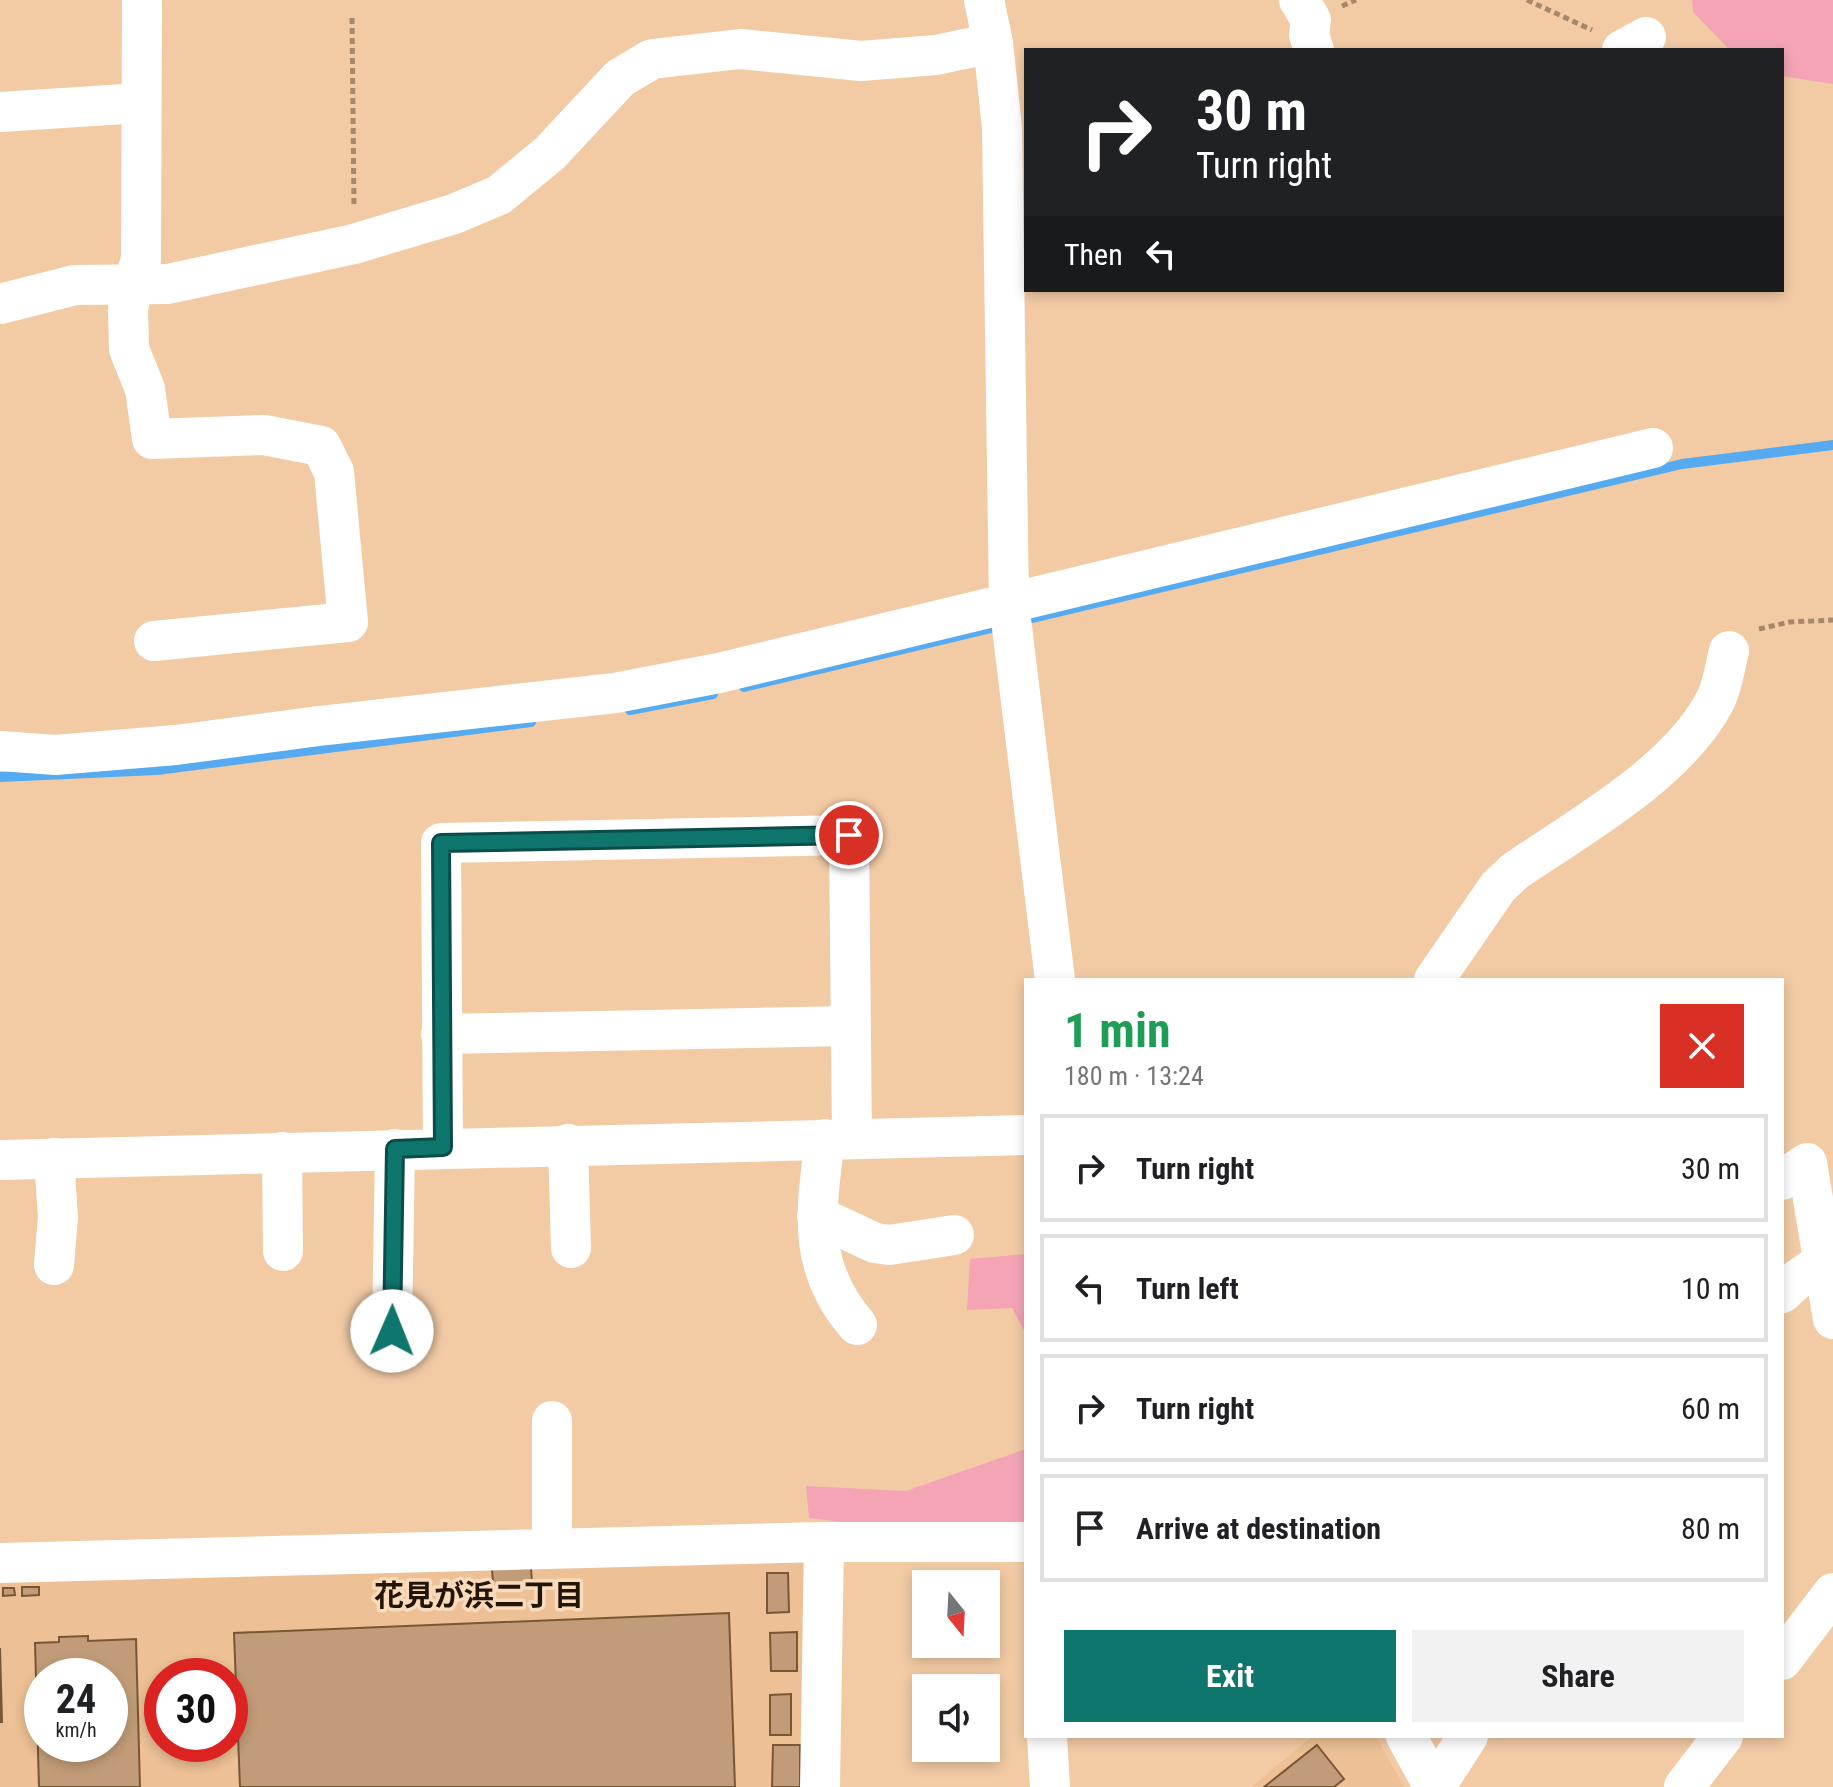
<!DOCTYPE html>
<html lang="en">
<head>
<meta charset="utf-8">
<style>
  :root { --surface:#fff; --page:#f2f2f2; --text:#202124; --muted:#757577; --line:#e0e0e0; --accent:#0f766e }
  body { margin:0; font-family:"Roboto Condensed","Noto Sans JP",sans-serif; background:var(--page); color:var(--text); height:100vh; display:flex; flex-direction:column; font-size:30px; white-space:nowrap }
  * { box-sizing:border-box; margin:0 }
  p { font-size:26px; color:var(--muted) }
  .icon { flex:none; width:44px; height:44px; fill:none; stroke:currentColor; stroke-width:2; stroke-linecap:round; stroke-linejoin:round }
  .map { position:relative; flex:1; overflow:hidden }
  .panel { position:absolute; left:1024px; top:978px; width:760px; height:760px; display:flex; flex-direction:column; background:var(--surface); border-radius:0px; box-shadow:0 4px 12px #0003 }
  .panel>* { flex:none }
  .hud { position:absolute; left:1024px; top:48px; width:760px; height:244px; border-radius:0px; box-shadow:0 4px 12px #0003; background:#202124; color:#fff; overflow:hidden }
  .needle { width:52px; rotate:162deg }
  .controls { position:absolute; left:912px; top:1570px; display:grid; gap:16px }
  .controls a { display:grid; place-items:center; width:88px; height:88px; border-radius:0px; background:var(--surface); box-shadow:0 4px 12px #0003; font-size:40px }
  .speed { position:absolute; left:24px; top:1658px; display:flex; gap:16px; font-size:40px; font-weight:700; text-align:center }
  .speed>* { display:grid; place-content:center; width:104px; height:104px; border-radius:50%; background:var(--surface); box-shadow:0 4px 12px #0003; line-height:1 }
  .speed small { font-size:20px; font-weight:400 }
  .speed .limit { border:12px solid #d22; background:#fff; color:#111 }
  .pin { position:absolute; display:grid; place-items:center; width:68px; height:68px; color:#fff; margin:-34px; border:4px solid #fff; border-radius:50%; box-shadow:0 2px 8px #0007 }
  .me { position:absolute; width:88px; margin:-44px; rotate:1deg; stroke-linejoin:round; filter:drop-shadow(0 0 6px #0008) }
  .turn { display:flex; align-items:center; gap:28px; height:168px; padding:0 40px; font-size:36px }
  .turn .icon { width:104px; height:104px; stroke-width:2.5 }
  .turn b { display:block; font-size:56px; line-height:68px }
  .then { display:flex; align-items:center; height:76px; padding:0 40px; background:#0003; gap:16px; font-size:30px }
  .round { display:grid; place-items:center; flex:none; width:84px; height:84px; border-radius:0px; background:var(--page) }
  .headline { display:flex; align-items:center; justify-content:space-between; height:136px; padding:0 40px }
  h1 { font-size:48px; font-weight:700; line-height:60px; color:#1e9e55 }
  .action { display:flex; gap:16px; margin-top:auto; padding:16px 40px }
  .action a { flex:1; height:92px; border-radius:0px; background:var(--accent); color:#fff; font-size:32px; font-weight:700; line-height:92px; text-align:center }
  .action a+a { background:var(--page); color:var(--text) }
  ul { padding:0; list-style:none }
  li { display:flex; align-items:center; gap:24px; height:108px; margin:0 16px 12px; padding:0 24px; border:4px solid var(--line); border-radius:0px }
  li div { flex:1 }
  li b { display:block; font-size:30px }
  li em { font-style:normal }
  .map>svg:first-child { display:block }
  .built { fill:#edc095; fill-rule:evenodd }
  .green { fill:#f4a4b5 }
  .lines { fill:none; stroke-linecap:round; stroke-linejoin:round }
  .stream { stroke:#56abf0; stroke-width:10 }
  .building { fill:#c29c78; stroke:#795734; stroke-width:2; fill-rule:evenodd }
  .path { stroke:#a6886b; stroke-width:5; stroke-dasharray:6 4; stroke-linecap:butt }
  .minor { stroke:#fff; stroke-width:40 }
  .route-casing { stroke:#0a4d48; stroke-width:20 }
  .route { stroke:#0f766e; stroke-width:14 }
  .labels { text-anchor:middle; stroke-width:7; stroke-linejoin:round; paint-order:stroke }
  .neighbourhood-label { font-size:30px; font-weight:bold; fill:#221406; stroke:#f9dabb }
</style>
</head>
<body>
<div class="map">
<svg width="1833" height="1787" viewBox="0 0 1833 1787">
  <rect width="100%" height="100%" fill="#f2cba5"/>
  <g class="built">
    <path d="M816,1552L812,1787H0V1573ZM42,1676H110V1744H42ZM162,1676H230V1744H162Z"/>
    <path d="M1313,1736H1376L1404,1787H1251Z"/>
  </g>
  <g class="green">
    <path d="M1692,0H1833V84L1782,76V50H1730L1693,12Z"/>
    <path d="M1026,1254V1334L1012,1308L967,1310L970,1259Z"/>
    <path d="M1026,1449V1535L882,1527L809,1518L806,1486L906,1491Z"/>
  </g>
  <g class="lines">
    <g class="stream">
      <path d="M1020,621L1682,464L1833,445"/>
      <path d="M744,687L1004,625"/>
      <path d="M630,710L713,694"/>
      <path d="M0,777L157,770L531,722"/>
    </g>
  </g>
  <g class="building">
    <path d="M531,1568L532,1583L493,1584L492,1569Z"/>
    <path d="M767,1573H788L789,1612L767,1613Z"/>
    <path d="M22,1587H39V1595L22,1596Z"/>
    <path d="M3,1588H14L15,1595L3,1596Z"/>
    <path d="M729,1613L735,1787H240L234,1633Z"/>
    <path d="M797,1632V1671H771L770,1633Z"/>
    <path d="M88,1636V1641L136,1639L140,1787H39L35,1643L59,1642V1637ZM42,1676H110V1744H42Z"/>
    <path d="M0,1648L2,1722H0Z"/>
    <path d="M791,1694V1735H770V1695Z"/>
    <path d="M773,1745H800V1787H772Z"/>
    <path d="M1317,1745L1344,1779L1334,1787H1264Z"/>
  </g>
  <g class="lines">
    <g class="path">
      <path d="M1527,0L1592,30"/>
      <path d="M1342,6L1356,0"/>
      <path d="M352,18L354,207"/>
      <path d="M1759,629L1790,622L1833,620"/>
    </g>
    <g class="minor">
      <path d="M142,0L141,260L132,286L128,310L129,349L145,389L152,439L264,435L321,446L334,472L348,622L154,641"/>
      <path d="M984,0L993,43L1002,128L1009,603L1055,980"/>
      <path d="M1299,0L1311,20L1309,35L1314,50"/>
      <path d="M1622,50L1646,37"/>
      <path d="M0,112L140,103"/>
      <path d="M0,304L75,285L168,284L354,244L454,214L499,195L550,153L620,78L652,59L740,49L861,61L936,55L993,43"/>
      <path d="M0,751L55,755L176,745L319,726L615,693L719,673L1653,448"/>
      <path d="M1434,980L1498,887L1515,871C1581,826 1680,771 1716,699C1723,684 1725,666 1729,651"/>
      <path d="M441,1034L850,1026"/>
      <path d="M825,1139C816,1211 806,1266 857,1325"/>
      <path d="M568,1144L571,1248"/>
      <path d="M443,1147L441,843L849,835L852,1139"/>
      <path d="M282,1152L283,1251"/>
      <path d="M54,1158L58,1217L54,1265"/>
      <path d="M0,1160L1026,1135"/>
      <path d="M1782,1180L1807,1163L1833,1319"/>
      <path d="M817,1216L875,1243L889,1245L954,1235"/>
      <path d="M1782,1293L1795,1281L1823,1262"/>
      <path d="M392,1331L395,1149"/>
      <path d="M552,1421V1548"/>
      <path d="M0,1563L824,1542H1026"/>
      <path d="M1782,1660L1833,1593"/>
      <path d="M1047,1736L1050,1787"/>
      <path d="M1406,1736L1434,1787"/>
      <path d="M820,1787L824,1542"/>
      <path d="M1435,1787L1468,1736"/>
      <path d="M1684,1787L1723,1736"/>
    </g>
  </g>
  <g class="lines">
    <g class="route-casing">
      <path id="route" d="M392,1331L395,1149L443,1147L441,843L849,835"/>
    </g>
    <use href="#route" class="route"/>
  </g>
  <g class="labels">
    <g class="neighbourhood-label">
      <text x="479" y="1606">花見が浜二丁目</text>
    </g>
  </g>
</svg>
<div class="controls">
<a><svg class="needle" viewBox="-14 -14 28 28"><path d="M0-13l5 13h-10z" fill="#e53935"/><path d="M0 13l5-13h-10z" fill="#757577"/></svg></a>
<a><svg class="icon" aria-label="sound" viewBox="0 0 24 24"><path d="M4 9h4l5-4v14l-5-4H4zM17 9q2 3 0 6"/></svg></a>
</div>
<div class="speed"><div>24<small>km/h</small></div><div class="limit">30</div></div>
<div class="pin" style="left:849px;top:835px;background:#d93025"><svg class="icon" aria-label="arrive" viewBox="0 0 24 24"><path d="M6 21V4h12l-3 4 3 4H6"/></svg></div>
<svg class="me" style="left:392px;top:1331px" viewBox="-20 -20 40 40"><circle r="19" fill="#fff"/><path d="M0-13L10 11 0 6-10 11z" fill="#0f766e"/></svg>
<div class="hud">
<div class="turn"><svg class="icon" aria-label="right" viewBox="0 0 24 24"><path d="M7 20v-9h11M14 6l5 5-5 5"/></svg><div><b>30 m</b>Turn right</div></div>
<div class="then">Then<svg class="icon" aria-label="left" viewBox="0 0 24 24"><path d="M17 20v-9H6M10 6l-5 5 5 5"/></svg></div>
</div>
<section class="panel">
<div class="headline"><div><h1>1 min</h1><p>180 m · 13:24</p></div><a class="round" style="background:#d93025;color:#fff"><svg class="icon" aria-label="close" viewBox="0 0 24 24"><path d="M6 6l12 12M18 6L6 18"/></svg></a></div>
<ul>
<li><svg class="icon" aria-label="right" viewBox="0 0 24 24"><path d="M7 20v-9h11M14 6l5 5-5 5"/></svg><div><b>Turn right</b></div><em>30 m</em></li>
<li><svg class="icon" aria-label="left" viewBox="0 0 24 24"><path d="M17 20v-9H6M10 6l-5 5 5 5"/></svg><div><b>Turn left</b></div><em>10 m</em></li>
<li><svg class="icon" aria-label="right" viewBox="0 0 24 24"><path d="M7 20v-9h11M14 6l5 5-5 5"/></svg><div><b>Turn right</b></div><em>60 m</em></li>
<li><svg class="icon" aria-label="arrive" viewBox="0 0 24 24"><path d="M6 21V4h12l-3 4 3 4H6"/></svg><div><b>Arrive at destination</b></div><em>80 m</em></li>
</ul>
<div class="action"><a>Exit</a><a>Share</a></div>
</section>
</div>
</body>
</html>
